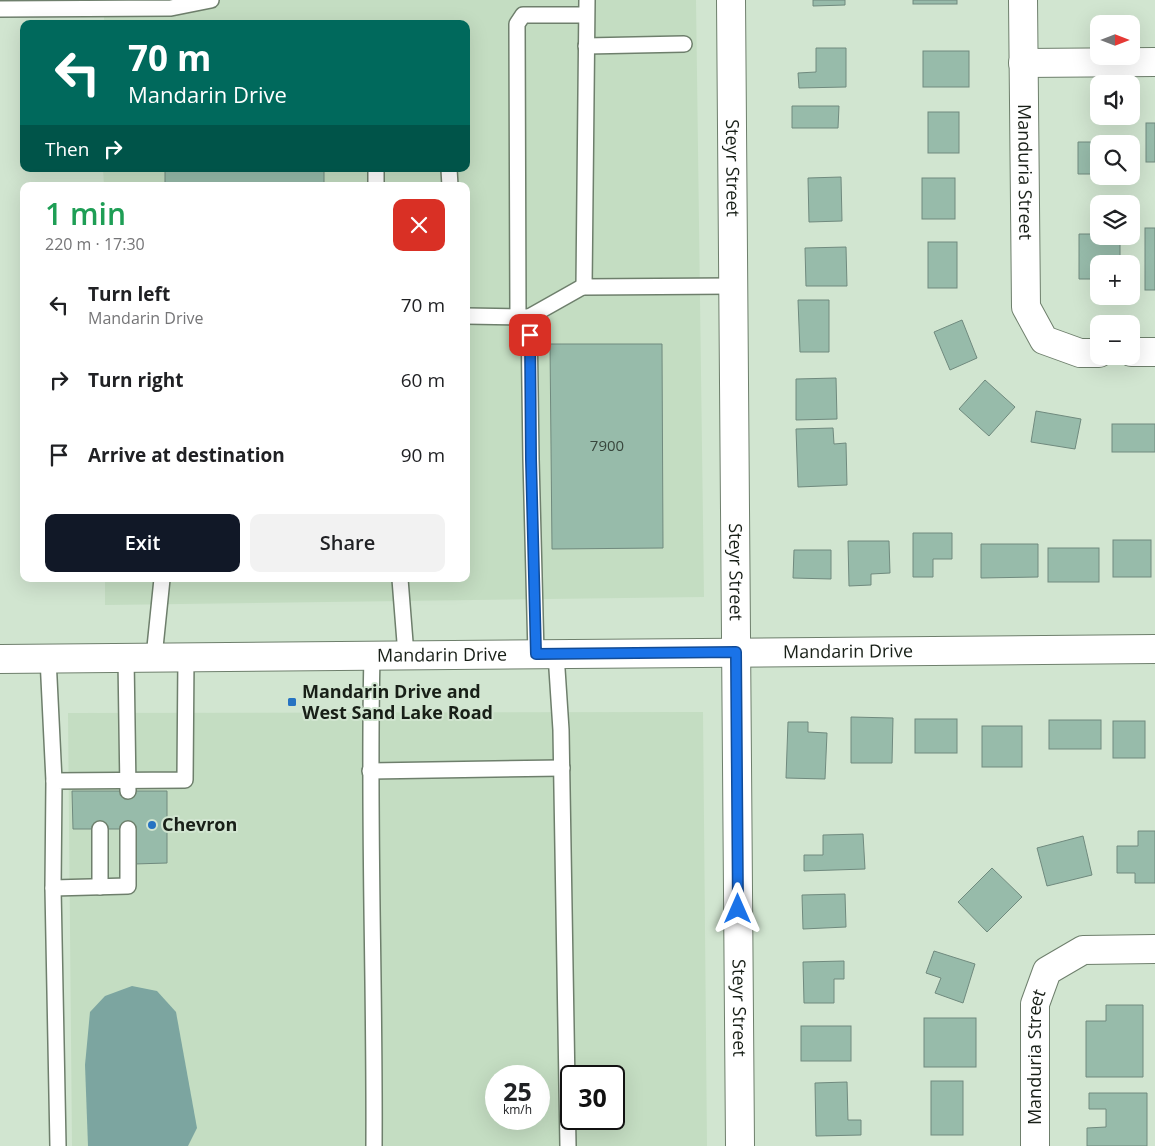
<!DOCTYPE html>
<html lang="en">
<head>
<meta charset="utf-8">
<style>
  :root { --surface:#fff; --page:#f2f2f2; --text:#202124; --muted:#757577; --accent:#111827 }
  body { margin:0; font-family:"Open Sans",sans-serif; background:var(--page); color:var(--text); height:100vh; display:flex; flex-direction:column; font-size:19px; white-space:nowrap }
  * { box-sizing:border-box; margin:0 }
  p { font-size:16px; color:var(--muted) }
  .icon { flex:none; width:28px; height:28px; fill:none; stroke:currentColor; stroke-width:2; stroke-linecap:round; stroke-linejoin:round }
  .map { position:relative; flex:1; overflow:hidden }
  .details { position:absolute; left:20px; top:182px; width:450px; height:400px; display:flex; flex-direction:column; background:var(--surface); border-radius:10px; box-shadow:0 5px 20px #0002 }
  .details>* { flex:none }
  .guide { position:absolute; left:20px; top:20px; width:450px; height:152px; border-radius:10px; box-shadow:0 5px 20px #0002; background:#00695c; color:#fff; overflow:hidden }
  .needle { width:32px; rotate:90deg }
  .tools { position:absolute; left:1090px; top:15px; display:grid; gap:10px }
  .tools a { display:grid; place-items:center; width:50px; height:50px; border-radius:10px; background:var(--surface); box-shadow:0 5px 20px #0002; font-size:25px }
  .speed { position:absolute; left:485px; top:1065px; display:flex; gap:10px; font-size:25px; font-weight:700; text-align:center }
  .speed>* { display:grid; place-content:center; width:65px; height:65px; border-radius:50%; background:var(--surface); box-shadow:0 5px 20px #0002; line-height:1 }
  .speed small { font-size:12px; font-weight:400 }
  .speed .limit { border:2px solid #111; border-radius:8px; background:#fff; color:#111 }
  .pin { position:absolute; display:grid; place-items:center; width:42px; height:42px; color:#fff; margin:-21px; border-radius:10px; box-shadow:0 2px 8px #0006 }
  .me { position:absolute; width:55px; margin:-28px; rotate:0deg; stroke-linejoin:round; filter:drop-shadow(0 0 4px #0008) }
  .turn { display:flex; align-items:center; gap:18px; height:105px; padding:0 25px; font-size:22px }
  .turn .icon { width:65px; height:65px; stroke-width:2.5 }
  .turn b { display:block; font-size:35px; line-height:42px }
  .then { display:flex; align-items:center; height:48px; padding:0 25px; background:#0003; gap:10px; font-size:19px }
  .round { display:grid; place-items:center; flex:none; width:52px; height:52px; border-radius:10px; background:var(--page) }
  .headline { display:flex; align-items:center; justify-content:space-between; height:85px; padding:0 25px }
  h1 { font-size:30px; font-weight:600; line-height:38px; color:#1e9e55 }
  .cta { display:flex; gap:10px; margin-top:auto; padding:10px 25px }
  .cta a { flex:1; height:58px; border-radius:10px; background:var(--accent); color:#fff; font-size:20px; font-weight:600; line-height:58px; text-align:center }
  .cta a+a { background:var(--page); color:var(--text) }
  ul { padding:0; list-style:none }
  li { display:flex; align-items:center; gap:15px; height:75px; padding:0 25px }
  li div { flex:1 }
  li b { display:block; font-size:19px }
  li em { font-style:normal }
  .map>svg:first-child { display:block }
  .built { fill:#c4ddc2; fill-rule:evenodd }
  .water { fill:#7ca5a0 }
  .building { fill:#97bbaa; stroke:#708a7e }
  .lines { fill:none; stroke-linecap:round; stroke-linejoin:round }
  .service-casing { stroke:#6e7f6c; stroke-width:18 }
  .minor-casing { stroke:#6e7f6c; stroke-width:30 }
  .tertiary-casing { stroke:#6e7f6c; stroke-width:30 }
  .service { stroke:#fff; stroke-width:15 }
  .minor { stroke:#fff; stroke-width:28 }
  .tertiary { stroke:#fff; stroke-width:28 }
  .route-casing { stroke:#114b97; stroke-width:12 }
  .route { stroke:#1a73e8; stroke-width:9 }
  .poi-dot { fill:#2673c2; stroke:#d1e5d0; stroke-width:2 }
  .labels { text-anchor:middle; stroke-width:4; stroke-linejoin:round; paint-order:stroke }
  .number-label { font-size:15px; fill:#38463c }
  .street-label { font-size:18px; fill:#181f17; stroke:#d1e5d0 }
  .poi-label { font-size:18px; font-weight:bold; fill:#181f17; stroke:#d1e5d0; text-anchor:start }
</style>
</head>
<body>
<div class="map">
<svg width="1155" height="1146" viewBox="0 0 1155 1146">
  <rect width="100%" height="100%" fill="#d1e5d0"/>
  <g class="built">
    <path d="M104,0H696L704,597L105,605V579H466V186H104L103,169H466V24H104Z"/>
    <path d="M703,712L707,1146H72L68,713ZM496,1076H539V1119H496ZM571,1076H614V1119H571Z"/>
  </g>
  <path class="water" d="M132,986L157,991L176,1012L197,1128L188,1146H88L85,1065L90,1012L105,996Z"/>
  <g class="building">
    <path d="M813,0H845V5L813,6Z"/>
    <rect x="913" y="0" width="44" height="4"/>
    <path d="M816,48H846V87L799,88L798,73L816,72Z"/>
    <rect x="923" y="51" width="46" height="36"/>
    <path d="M792,106H839L838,128H792Z"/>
    <rect x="928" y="112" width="31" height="41"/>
    <rect x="1146" y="123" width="9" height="39"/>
    <path d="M1078,142H1119V144H1099V174H1078Z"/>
    <rect x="165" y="169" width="159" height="17"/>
    <path d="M841,177L842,221L809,222L808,178Z"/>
    <rect x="922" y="178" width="33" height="41"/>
    <rect x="1145" y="228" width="10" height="62"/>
    <path d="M1079,234H1099V236H1120V264H1099V279H1079Z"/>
    <rect x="928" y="242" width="29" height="46"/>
    <path d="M846,247L847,286H806L805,248Z"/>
    <path d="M798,300H829V352H800Z"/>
    <path d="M962,320L977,358L950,370L934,332Z"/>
    <path d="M550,344H662L663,548L552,549Z"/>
    <path d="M836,378L837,419L796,420V379Z"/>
    <path d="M985,380L1015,407L989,436L959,409Z"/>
    <path d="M1036,411L1081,419L1075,449L1031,442Z"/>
    <rect x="1112" y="424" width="43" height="28"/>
    <path d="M833,428L834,444L846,443L847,485L798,487L796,429Z"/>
    <path d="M913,533H952V559H933V577H913Z"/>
    <rect x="1113" y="540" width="38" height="37"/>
    <path d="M848,541H889L890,573L871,574V585L849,586Z"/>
    <path d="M981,544H1038V577L981,578Z"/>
    <rect x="1048" y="548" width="51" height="34"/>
    <path d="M794,550H831V579L793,578Z"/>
    <path d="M851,717L893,718L892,763H851Z"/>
    <rect x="915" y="719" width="42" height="34"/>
    <rect x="1049" y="720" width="52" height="29"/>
    <rect x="1113" y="721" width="32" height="37"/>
    <path d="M788,722H808V732L827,733L825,779L786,778Z"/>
    <rect x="982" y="726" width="40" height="41"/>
    <path d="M72,791H167V863L134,864V829H73Z"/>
    <path d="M1138,831H1155V883H1135V873H1117V846H1138Z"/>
    <path d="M863,834L865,869L804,871V855H823V835Z"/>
    <path d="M1083,836L1092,875L1047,886L1037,848Z"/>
    <path d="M992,868L1022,897L987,932L958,902Z"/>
    <path d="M845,894L846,927L803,929L802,895Z"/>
    <path d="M934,951L975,964L963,1003L935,993L941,978L926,973Z"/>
    <path d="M844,961V979H834V1003H804L803,962Z"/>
    <path d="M1106,1005H1143V1077H1086V1021H1106Z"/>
    <rect x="924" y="1018" width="52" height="49"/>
    <rect x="801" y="1026" width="50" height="35"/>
    <rect x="931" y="1081" width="32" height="54"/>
    <path d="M847,1082L848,1120H861V1135L816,1136L815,1083Z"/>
    <path d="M1089,1093H1147V1146H1087V1128L1106,1127V1109H1089Z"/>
  </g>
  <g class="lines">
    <g class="service-casing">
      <g id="service">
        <path d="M587,0L584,287L733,286"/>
        <path d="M0,9L171,8L211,0"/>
        <path d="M586,46L684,44"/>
        <path d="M376,169V186"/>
        <path d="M449,169L450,186"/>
        <path d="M466,316L528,317"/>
        <path d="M518,317L517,24L523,15H586"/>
        <path d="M400,579L406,655"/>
        <path d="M536,654L531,459L529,317L584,286"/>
        <path d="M556,654L561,730L568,1146"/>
        <path d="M372,656C368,819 375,982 374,1146"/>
        <path d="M154,657L162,579"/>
        <path d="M48,658L54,781"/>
        <path d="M126,658L128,791"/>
        <path d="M370,771L562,768"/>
        <path d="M100,829V887"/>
        <path d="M53,888L128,886V829"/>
        <path d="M58,1146L53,888L54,781L185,780L186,657"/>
      </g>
    </g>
    <g class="minor-casing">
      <g id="minor">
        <path id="s1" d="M731,0L740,1146"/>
        <path id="s2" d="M1023,0L1026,307L1044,340L1080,353H1099"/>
        <path d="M1023,63L1155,62"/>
        <path d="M1131,352H1155"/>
        <path id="s3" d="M1035,1146V1004L1047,971L1083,950L1155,949"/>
      </g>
    </g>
    <g class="tertiary-casing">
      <g id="tertiary">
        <path id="s4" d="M0,659L1155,649"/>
      </g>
    </g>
    <use href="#service" class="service"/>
    <use href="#minor" class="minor"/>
    <use href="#tertiary" class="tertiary"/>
  </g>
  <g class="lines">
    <g class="route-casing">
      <path id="route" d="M530,335L531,459L536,654L736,652L738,909"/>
    </g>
    <use href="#route" class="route"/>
  </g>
  <g class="poi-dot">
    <rect x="287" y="697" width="10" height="10" rx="2.5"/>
    <circle cx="152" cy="825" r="5"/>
  </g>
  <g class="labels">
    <g class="number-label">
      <text x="607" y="451">7900</text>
    </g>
    <g class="street-label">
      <text dy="6" stroke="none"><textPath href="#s1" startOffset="168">Steyr Street</textPath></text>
      <text dy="6" stroke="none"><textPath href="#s2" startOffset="172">Manduria Street</textPath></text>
      <text dy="6" stroke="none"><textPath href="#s1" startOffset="572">Steyr Street</textPath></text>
      <text dy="6" stroke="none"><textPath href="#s4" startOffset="848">Mandarin Drive</textPath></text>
      <text dy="6" stroke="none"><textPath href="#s4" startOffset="442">Mandarin Drive</textPath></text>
      <text dy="6" stroke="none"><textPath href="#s1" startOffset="1008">Steyr Street</textPath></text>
      <text dy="6" stroke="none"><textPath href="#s3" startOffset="89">Manduria Street</textPath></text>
    </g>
    <g class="poi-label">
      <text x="302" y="698">Mandarin Drive and<tspan x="302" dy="21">West Sand Lake Road</tspan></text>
      <text x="162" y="831">Chevron</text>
    </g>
  </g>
</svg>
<div class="tools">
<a><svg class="needle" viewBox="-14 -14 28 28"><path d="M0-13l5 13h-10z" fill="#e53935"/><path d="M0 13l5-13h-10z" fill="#757577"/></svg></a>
<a><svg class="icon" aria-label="sound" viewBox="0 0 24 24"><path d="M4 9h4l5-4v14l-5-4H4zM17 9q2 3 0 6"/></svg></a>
<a><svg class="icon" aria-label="search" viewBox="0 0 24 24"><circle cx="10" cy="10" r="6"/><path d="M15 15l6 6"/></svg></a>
<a><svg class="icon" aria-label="layers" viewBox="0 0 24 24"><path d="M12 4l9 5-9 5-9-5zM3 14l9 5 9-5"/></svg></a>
<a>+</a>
<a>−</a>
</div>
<div class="speed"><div>25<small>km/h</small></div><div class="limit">30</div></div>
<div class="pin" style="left:530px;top:335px;background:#d93025"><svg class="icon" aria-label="arrive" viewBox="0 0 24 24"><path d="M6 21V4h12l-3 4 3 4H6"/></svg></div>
<svg class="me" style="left:738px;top:909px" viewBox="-20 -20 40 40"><path d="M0-17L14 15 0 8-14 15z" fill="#1a73e8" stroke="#fff" stroke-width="4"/></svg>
<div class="guide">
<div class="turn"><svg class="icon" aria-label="left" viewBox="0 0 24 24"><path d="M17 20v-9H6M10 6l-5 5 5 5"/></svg><div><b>70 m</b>Mandarin Drive</div></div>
<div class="then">Then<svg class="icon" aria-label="right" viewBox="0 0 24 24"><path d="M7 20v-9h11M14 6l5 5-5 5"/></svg></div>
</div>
<section class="details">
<div class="headline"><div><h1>1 min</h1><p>220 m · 17:30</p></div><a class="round" style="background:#d93025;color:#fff"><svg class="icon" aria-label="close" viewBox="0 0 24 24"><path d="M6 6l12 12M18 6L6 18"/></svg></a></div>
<ul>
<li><svg class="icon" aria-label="left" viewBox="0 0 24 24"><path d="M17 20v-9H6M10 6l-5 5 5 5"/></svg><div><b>Turn left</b><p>Mandarin Drive</p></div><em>70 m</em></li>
<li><svg class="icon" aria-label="right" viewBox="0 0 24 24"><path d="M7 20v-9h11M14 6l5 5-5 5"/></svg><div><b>Turn right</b></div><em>60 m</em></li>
<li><svg class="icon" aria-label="arrive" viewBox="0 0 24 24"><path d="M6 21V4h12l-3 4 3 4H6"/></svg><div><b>Arrive at destination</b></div><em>90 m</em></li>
</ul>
<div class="cta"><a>Exit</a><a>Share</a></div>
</section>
</div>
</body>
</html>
